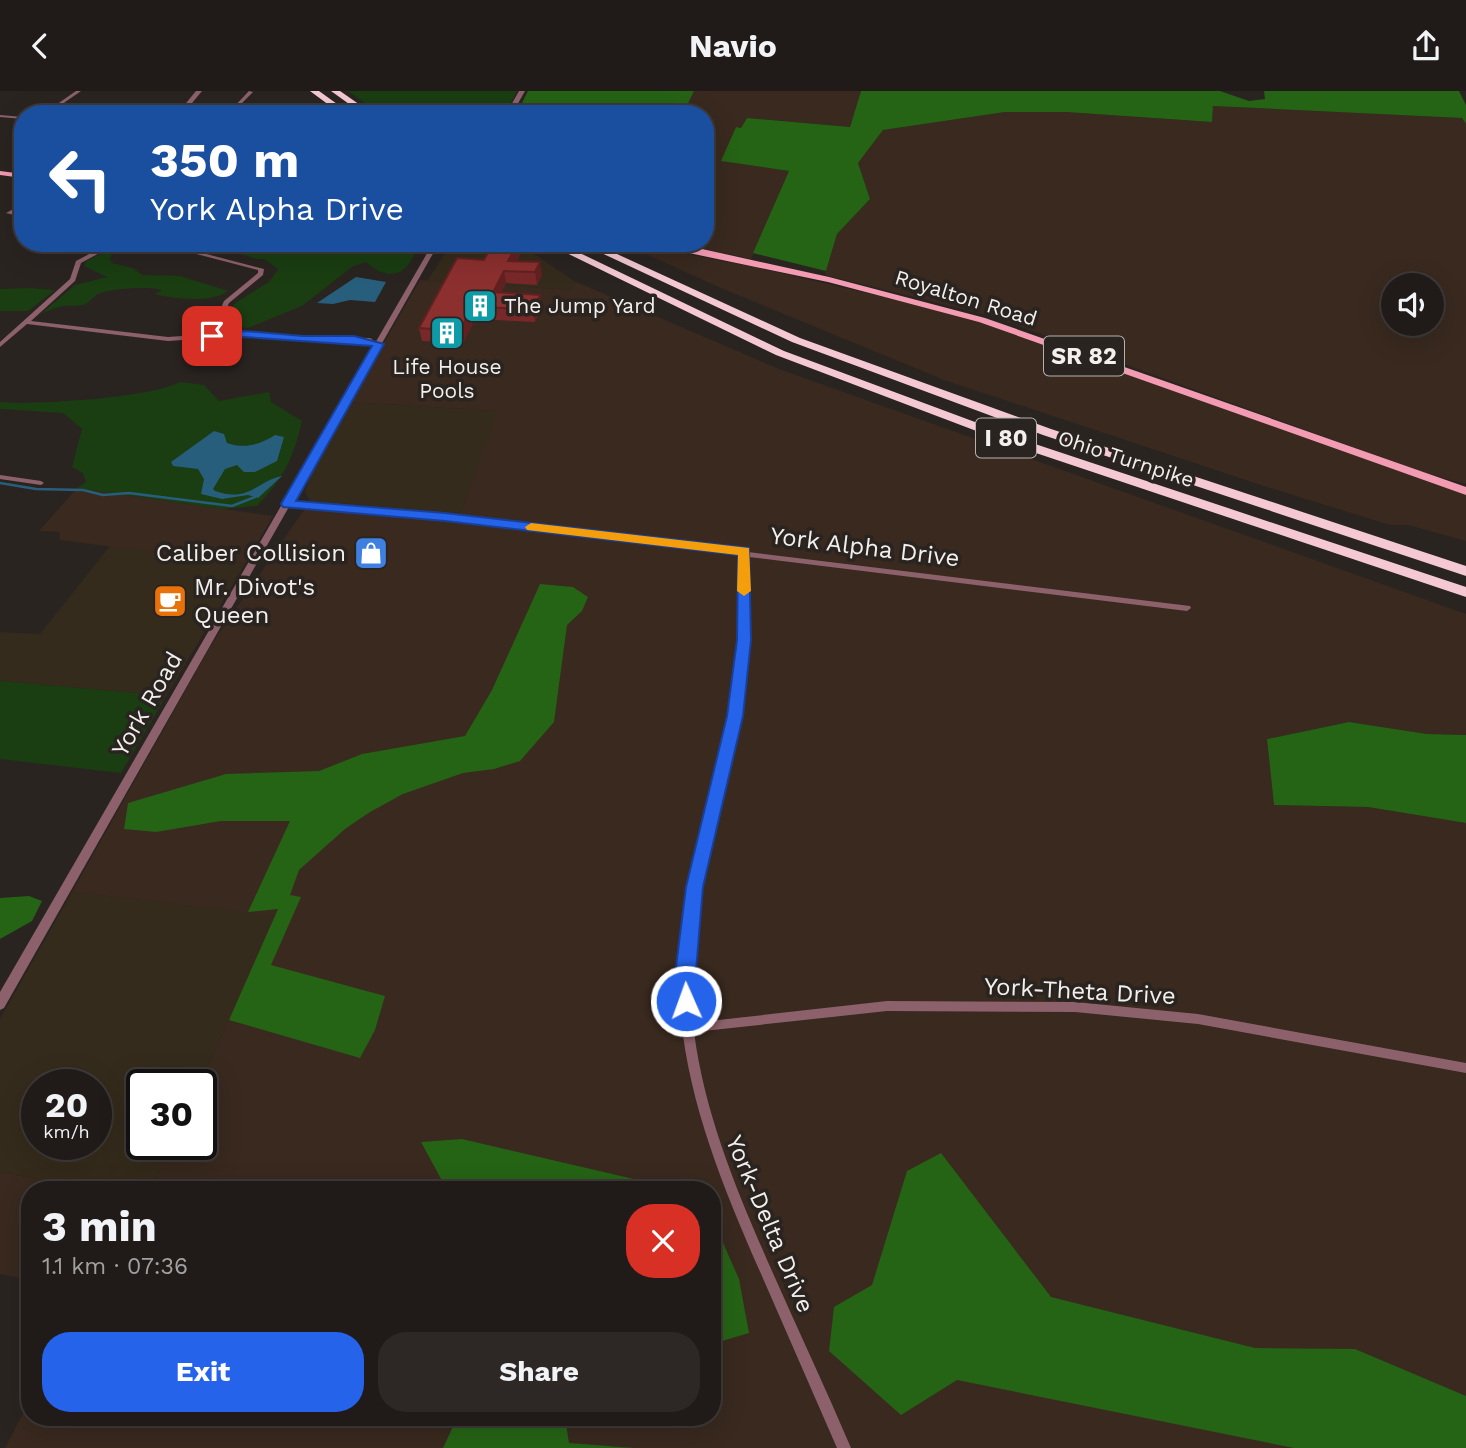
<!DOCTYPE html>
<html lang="en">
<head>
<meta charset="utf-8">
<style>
  :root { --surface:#201b19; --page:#2d2826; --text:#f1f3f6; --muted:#a2a1a2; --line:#3d3938; --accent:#2563eb }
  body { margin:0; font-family:"Work Sans",sans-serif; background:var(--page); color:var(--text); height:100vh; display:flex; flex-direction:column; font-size:26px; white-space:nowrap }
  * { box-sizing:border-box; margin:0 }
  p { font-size:23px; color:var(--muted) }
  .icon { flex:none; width:38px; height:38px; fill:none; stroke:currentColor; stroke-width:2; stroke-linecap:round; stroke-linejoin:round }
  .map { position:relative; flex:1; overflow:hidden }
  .sheet { position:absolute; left:21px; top:1090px; width:700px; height:245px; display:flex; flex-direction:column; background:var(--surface); border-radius:28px; box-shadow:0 7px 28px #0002,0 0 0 2px var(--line) }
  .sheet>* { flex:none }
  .hud { position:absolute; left:14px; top:14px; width:700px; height:147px; border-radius:28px; box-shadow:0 7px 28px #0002,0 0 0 2px var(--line); background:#1a4fa0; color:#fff; overflow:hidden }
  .controls { position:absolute; left:1381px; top:182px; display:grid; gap:14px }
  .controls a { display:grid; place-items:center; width:63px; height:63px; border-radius:50%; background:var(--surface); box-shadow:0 7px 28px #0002,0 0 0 2px var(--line); font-size:35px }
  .speed { position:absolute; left:21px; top:978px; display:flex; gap:14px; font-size:35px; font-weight:700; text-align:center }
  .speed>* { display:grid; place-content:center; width:91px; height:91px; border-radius:50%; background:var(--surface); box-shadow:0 7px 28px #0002,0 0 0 2px var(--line); line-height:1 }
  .speed small { font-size:18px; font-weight:400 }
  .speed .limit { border:4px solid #111; border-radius:10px; background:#fff; color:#111 }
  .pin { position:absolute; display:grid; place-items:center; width:60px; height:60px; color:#fff; margin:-30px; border-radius:14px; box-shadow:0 4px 10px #0006 }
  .me { position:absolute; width:77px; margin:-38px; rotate:358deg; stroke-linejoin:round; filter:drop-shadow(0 0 5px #0008) }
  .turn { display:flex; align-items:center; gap:24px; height:147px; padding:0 21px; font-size:32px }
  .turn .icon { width:91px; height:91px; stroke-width:2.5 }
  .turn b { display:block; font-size:49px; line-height:60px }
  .round { display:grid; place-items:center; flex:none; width:74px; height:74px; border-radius:28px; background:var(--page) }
  .overview { display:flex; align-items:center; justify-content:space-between; height:119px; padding:0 21px }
  h1 { font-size:42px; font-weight:700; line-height:52px }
  .action { display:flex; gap:14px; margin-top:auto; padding:14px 21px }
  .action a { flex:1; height:80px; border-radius:28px; background:var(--accent); color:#fff; font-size:28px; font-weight:700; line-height:80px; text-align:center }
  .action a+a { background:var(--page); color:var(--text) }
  header { display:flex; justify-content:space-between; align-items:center; height:91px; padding:0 21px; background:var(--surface); font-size:32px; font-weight:700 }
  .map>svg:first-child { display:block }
  .commercial { fill:#352b1c; fill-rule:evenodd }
  .industrial { fill:#39291f; fill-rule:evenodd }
  .green { fill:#1a3d12 }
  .forest { fill:#256315 }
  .water { fill:#275e7c }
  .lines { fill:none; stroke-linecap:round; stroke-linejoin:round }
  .stream { stroke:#275e7c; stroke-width:2.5 }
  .minor { fill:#8c616b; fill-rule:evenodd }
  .tertiary { fill:#8c616b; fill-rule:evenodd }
  .primary { fill:#f39bb2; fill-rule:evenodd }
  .motorway { fill:#f4c9d3; fill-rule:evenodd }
  .wall { fill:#782828 }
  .shaded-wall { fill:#622121 }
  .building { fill:#8c2f2f; stroke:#622121; stroke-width:2 }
  .route { fill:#2563eb; stroke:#184099; stroke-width:2 }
  .slow { fill:#f59e0b }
  .labels { text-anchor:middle; stroke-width:7; stroke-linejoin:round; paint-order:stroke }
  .far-street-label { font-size:21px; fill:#f3efed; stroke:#2a2421 }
  .far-poi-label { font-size:21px; fill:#f3efed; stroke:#2a2421; text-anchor:start }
  .shield { fill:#2a2421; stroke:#b7b2b0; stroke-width:2 }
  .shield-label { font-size:23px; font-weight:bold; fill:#f3efed }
  .street-label { font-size:24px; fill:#f3efed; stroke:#2a2421 }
  .poi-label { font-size:24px; fill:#f3efed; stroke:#2a2421; text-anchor:end }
</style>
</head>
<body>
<header><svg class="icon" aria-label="back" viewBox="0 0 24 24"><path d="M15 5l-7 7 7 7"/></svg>Navio<svg class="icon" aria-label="share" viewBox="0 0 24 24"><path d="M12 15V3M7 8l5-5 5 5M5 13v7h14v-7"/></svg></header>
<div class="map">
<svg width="1466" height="1357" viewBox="0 0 1466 1357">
  <rect width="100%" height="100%" fill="#2a2421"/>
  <g class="commercial">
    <path d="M452,152H518L574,190V199L427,190Z"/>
    <path d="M350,311L498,320L461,422L310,410L305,400L313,378Z"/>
    <path d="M111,454L245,473L162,612L137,602L0,590V541L40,543Z"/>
    <path d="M72,801L278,824L199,994H142V1054H172L151,1099H98L0,1081V928ZM37,994H96V1054H37Z"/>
  </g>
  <g class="industrial">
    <path d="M694,0H861L850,36L747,27L741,37L736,36L722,70L789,80L751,168L676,152H705V23H683Z"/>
    <path d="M1213,15L1462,27L1466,33V393L1425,382L991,225L825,184L837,143L870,108L858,72L883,39L1005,21H1066L1212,31ZM1393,194H1432V233H1393Z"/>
    <path d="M649,156L754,176L966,225L1466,402V450L1408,434H1390L1270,397L944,289L721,197L646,163Z"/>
    <path d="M420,189L573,199L574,190L779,278L1466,523V644L1427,643L1349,631L1267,648L1274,714L1368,716L1466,732V1357H5L30,1309V1326H712V1099H151L172,1054H201L199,994L277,825L72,801L211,554L310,410L461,422L497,320L350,311Z"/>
    <path d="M77,397L273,425L245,473L60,449L59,441L39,440Z"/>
    <path d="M0,1081L98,1099H30V1189L0,1183Z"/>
  </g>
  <g class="green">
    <path d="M348,0H517L505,23H380Z"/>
    <path d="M203,152H418C410,183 391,193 366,171L352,176L302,215L248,237L230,235L234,213L270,190L278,178L264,168H257Z"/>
    <path d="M114,157L110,167L112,172L133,177L142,184L180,185L228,200C212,212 174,208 155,203L162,199C149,195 110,197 98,203C93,206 90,211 85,213C78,216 70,214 63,215C56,216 49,220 42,222L75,194L107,186L84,175L86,170Z"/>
    <path d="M28,197L55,199L28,220H0V198Z"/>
    <path d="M180,291L204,294L219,310L269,301L271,311L302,330C293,368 284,387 257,415L223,418L77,397L86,391L83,382L72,376L82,338L63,322L0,318V311C37,314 149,307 180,291Z"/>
    <path d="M0,590L137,602L162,612L121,682L0,668Z"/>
  </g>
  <g class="forest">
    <path d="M528,0H694L683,23L518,20Z"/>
    <path d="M861,0H1220L1249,10L1265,8L1264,0H1459L1466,14V33L1462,27L1213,15L1212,31L1066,21H1005L883,39L858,72L870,108L837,143L826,180L753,162L789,80L721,70L736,36L741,37L747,27L850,36Z"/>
    <path d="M540,493L573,496L588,506L582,520L567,534L554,631L520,670L494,678L463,682L403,703L370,721L345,738L299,779L290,804L301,806L271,874L385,905L375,939L360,967L229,929L278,818L248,821L290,730H221L156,741L124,738L128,712L226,683L319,680L362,663L465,645L492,599Z"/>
    <path d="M1349,631L1427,643L1466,644V732L1368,716L1274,714L1267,648Z"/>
    <path d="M29,805L42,810L32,830L0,848V807Z"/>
    <path d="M462,1048L681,1099H447L421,1051Z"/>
    <path d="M941,1062L1051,1206L1255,1257L1355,1258L1466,1305V1357H1294L957,1289L901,1324L829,1260L834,1216L872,1194L907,1080Z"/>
    <path d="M712,1127L739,1188L749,1242L712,1253Z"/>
    <path d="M457,1327H565L569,1352L634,1357H443Z"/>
  </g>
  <g class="water">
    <path d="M356,186L386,191L375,211L350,209L333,213L317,212Z"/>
    <path d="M214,340L224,343L227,352C245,358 259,354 275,344L284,346L277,370L255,381H244L237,374L225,378L213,398L215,400C249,412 257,390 282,385L258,407L248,404L222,408L201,403L204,388L198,378L173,375L171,371Z"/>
  </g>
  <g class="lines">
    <path class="stream" d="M0,392L36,398L83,399L103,404L129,402L232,415L255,406"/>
    <g class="minor">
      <path d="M76,0H81L48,23H43Z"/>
      <path d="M249,0L253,1L240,14L251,23H246L238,17L232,23H227Z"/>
      <path d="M0,24L23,26V28L0,26Z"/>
      <path d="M23,113V116L14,121L23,122V126L6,122Z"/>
      <path d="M110,152H118L81,172L75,190L31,230L168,246L210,243L224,210L258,182V179L154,152H164L264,178L263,184L229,212L216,243L244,241L303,246L370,247L372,248L374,252L371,254L344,250H303L244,245L168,250L27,233L0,256V251L70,188L76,170Z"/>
      <path d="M0,384L41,390L44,392L41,394L0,388Z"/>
      <path d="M285,411L471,427L742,460L745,459L748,461L1190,515L1191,517L1187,520L749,466C748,521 749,577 738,631C717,730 678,829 692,932L887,910L1075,911L1198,923L1466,972V982L1198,933L1075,921L887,920L694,941C705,1025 738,1103 772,1180C798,1239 826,1298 851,1357H837C813,1302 789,1247 765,1192C718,1085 669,971 681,851C688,775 715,703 730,628C741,574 740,519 741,465L471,431L287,415L283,413Z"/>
    </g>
    <g class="tertiary">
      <path d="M196,0H202L183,23H177Z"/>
      <path d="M519,0H525L512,23H506Z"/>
      <path d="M433,152H439L4,917L0,919V901Z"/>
    </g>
    <g class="primary">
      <path d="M0,80L23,83V87L0,84Z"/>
      <path d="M641,152H664L693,156L829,186L985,227L1466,396V404L979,231L828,191Z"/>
    </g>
    <g class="motorway">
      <path d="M310,0H319L351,23H341Z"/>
      <path d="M331,0H340L373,23H363Z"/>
      <path d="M546,152H559L784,260L1029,351L1466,496V506L1021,357L776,264Z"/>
      <path d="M580,152H593L800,247L1051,338L1466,475V485L1043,344L792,251Z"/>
    </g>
  </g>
  <path class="wall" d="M482,152H519L521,162L517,170L542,184L537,194L506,192L501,202L542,216L535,231L475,228L463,252L422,250L419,237L484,169L488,161L482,156Z"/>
  <g class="shaded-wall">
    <path d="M518,152H519L521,162L511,180L508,170Z"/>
    <path d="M540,171L542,184L537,194L535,181Z"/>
    <path d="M504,180L506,192L495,214L493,201Z"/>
    <path d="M540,204L542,216L535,231L533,219Z"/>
    <path d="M472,215L475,228L463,252L460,240Z"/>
  </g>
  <path class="building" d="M490,152H518L508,170L540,171L535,181L504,180L493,201L540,204L533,219L472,215L460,240L419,237L457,167L484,169L492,154Z"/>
  <path class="route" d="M244,240L303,245H354L384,253L296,410L445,422L749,457L751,549L743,625L703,796L693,916L686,919L680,916L675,884L686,796L727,625L737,549L738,464L445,430L283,416L281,413L372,255L244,246L212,248L206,245L212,242Z"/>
  <path class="slow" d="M531,432L749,457L751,500L744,505L737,500L738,464L527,439L525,436Z"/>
  <defs>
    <g id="building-square" transform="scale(1.75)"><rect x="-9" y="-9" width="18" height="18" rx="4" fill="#0f9aa8" stroke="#2a2421"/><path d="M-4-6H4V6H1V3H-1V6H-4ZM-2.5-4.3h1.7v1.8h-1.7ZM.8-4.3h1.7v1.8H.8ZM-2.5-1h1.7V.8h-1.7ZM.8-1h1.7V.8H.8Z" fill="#fff"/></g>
    <g id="shop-square" transform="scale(1.75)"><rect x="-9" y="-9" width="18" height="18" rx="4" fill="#3f7fe0" stroke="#2a2421"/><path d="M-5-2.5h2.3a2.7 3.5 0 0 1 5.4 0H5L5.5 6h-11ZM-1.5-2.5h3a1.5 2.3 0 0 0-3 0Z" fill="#fff"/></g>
    <g id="cafe-square" transform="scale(1.75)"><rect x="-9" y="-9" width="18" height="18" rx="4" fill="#e8710a" stroke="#2a2421"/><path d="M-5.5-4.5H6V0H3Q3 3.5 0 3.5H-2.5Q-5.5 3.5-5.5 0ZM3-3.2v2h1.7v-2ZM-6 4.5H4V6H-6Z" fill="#fff"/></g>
  </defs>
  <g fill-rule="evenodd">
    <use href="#building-square" x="480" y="215"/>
    <use href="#building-square" x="447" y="242"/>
    <use href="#shop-square" x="371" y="462"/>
    <use href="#cafe-square" x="170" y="510"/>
  </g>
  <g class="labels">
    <g class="far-street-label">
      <text transform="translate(966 207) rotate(17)" y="7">Royalton Road</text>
      <text transform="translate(1126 368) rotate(18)" y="7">Ohio Turnpike</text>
    </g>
    <g class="far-poi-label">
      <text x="504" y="222">The Jump Yard</text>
      <text x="447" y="283" text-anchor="middle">Life House<tspan x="447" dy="24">Pools</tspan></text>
    </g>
    <g class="shield">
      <rect x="1044" y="245.5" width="80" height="39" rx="5"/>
      <rect x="976" y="327.5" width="60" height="39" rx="5"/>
    </g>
    <g class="shield-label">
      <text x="1084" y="273">SR 82</text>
      <text x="1006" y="355">I 80</text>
    </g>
    <g class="street-label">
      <text transform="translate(865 456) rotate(7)" y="8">York Alpha Drive</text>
      <text transform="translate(147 613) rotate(-60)" y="8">York Road</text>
      <text transform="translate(1080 900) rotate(3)" y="8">York-Theta Drive</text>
      <text transform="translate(770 1133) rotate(67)" y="8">York-Delta Drive</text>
    </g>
    <g class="poi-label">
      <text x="346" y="470">Caliber Collision</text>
      <text x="194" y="504" text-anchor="start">Mr. Divot's<tspan x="194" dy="28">Queen</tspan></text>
    </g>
  </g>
</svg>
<div class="controls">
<a><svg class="icon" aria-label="sound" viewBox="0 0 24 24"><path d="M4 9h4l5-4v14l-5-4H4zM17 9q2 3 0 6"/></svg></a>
</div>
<div class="speed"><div>20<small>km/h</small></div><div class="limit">30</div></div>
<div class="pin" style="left:212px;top:245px;background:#d93025"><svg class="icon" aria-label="arrive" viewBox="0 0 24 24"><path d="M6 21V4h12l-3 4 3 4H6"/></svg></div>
<svg class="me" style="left:686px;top:910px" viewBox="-20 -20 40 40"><circle r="17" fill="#2563eb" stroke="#fff" stroke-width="3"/><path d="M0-11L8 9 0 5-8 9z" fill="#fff"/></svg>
<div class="hud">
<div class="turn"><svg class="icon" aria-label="left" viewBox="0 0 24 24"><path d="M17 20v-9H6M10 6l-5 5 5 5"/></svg><div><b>350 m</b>York Alpha Drive</div></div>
</div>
<section class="sheet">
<div class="overview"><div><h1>3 min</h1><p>1.1 km · 07:36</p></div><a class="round" style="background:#d93025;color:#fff"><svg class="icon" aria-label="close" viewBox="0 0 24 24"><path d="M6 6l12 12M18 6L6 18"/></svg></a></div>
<div class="action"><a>Exit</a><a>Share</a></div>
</section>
</div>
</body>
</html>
